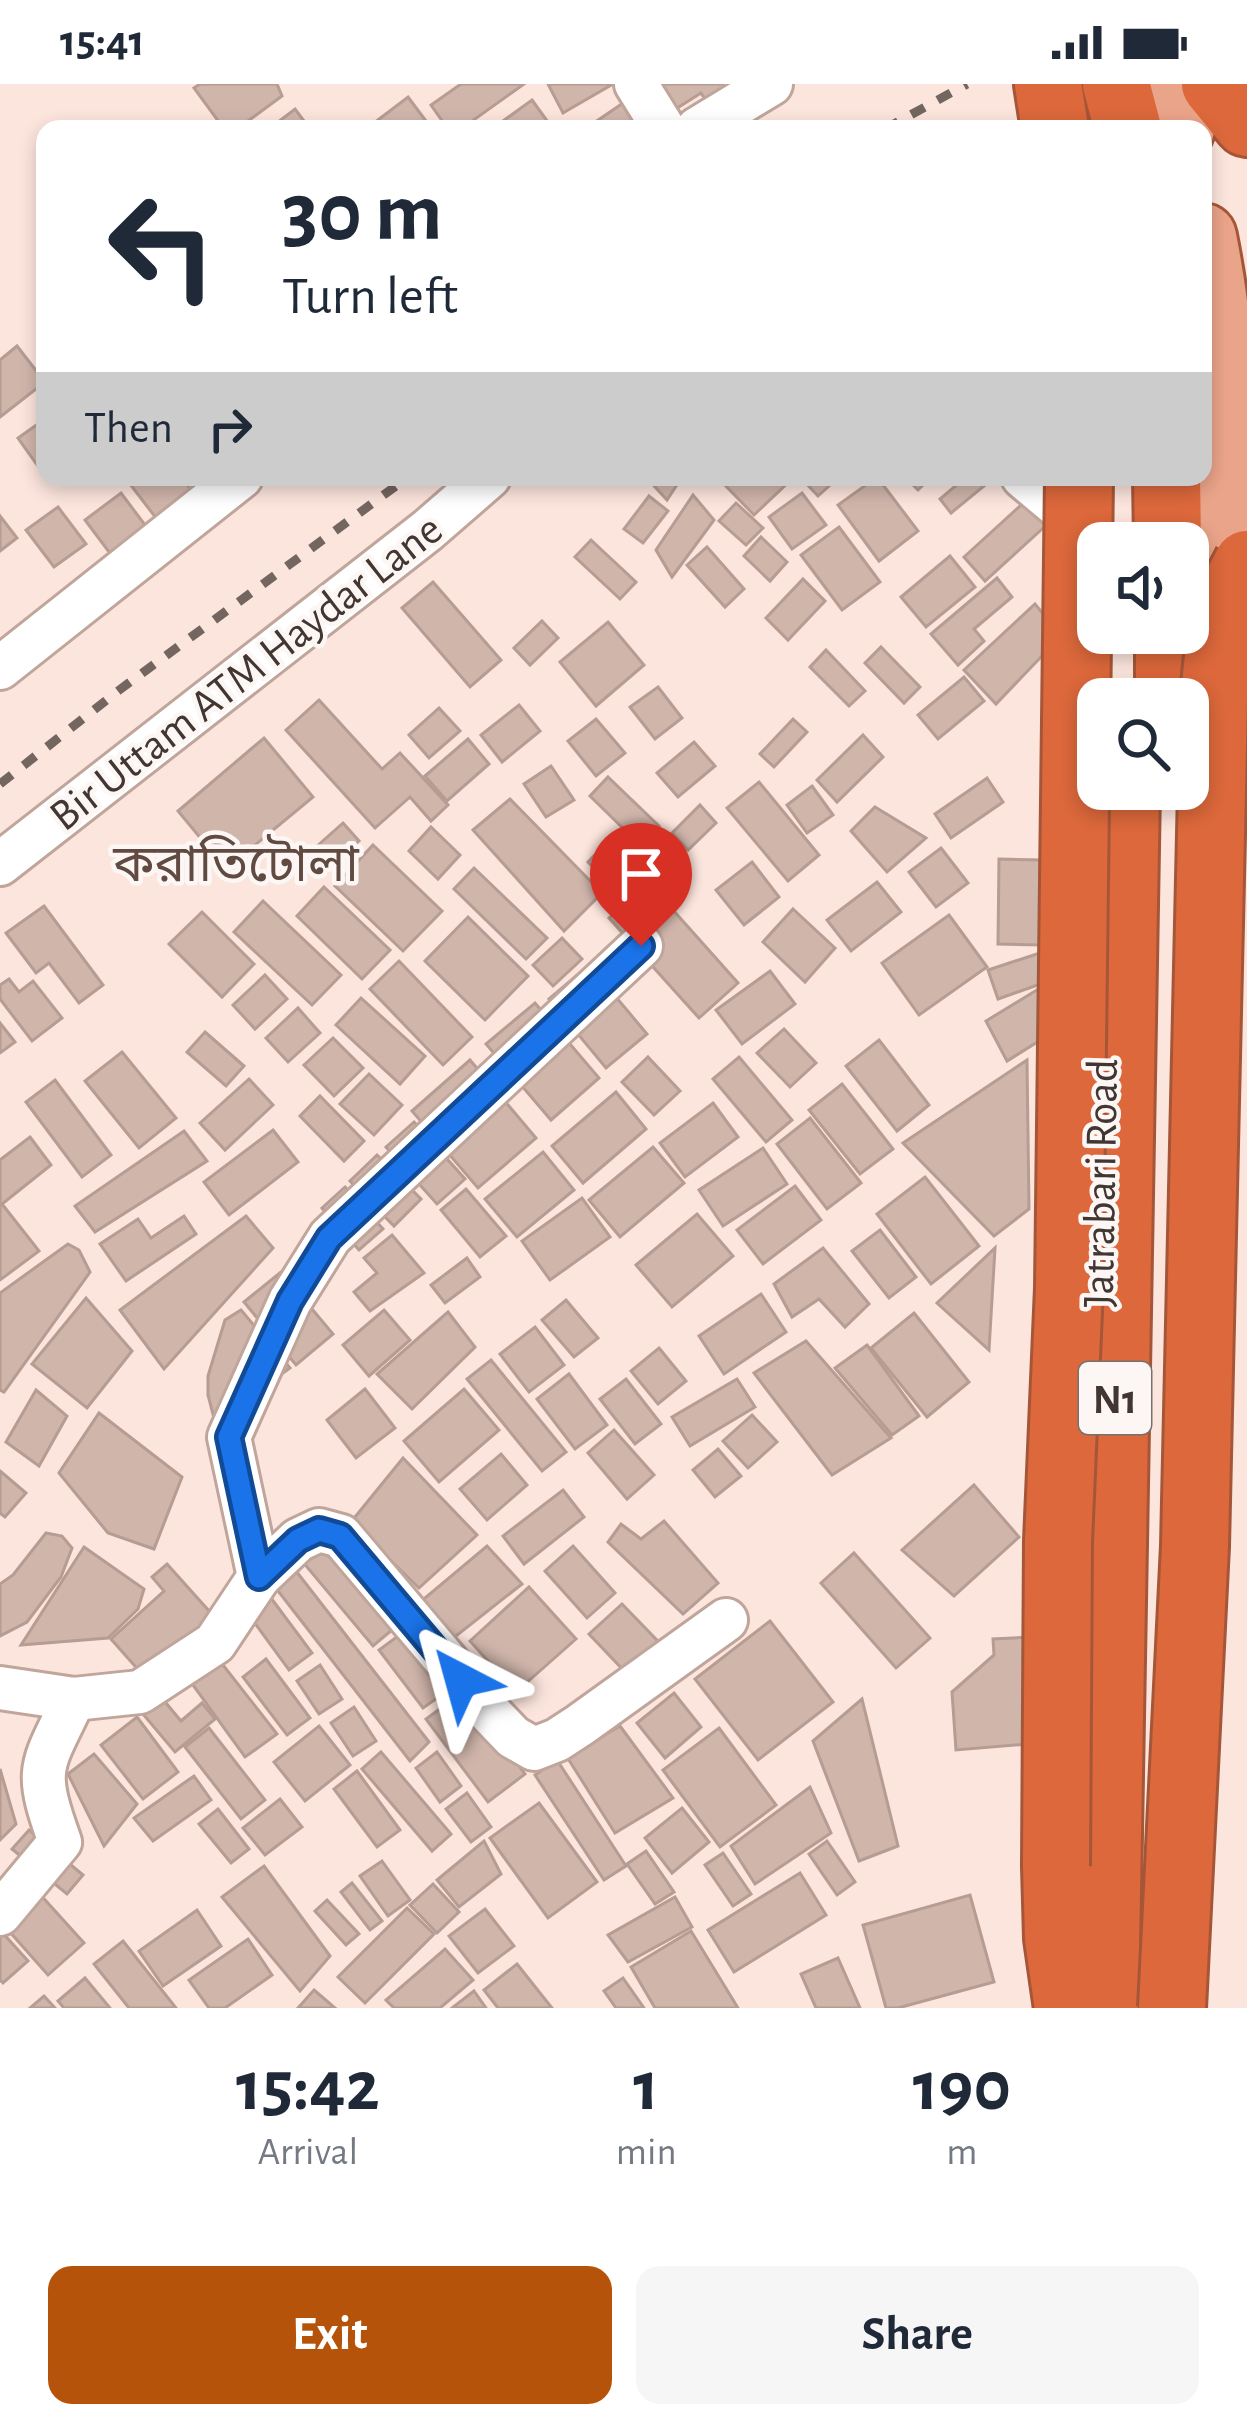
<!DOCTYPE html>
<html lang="en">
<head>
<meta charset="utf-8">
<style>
  :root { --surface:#fff; --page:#f6f6f7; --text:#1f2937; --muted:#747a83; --accent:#b45309 }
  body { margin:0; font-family:"Alegreya Sans","Noto Sans Bengali",sans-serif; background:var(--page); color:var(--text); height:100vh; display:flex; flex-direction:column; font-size:45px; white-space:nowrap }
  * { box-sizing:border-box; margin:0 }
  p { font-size:39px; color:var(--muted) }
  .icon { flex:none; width:66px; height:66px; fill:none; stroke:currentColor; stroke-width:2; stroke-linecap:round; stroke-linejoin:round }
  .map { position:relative; height:1924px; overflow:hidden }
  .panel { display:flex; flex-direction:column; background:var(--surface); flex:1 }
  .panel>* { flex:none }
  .hud { position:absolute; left:36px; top:36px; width:1176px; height:366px; border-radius:24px; box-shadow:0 6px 18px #0003; background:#fff; color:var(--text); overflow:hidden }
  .tools { position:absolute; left:1077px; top:438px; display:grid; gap:24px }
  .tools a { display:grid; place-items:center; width:132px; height:132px; border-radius:24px; background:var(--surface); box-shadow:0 6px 18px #0003; font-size:60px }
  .pin { position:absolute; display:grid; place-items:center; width:102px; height:102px; color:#fff; margin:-123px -51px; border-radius:50% 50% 50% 0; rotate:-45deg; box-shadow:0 0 12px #0007 }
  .pin .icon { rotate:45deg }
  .me { position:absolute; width:132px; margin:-66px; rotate:321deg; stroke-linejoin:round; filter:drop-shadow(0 0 9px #0008) }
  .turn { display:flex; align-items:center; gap:42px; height:252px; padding:0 48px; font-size:54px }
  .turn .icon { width:156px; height:156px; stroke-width:2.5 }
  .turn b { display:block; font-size:84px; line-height:102px }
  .then { display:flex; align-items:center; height:114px; padding:0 48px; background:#0003; gap:24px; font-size:45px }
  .eta { display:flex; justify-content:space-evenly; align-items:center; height:204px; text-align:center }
  .eta b { font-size:72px; font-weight:700; line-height:84px }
  .button { display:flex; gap:24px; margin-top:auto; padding:24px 48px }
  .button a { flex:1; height:138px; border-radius:24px; background:var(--accent); color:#fff; font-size:48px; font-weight:700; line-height:138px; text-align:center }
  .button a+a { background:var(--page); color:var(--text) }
  .status { display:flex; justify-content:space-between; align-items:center; height:84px; padding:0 60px; background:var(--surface); direction:ltr }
  .status svg { height:33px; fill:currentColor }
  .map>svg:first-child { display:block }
  .building { fill:#d0b5ab; stroke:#b69c92; stroke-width:3 }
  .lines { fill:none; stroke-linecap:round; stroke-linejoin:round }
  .minor-casing { stroke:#c0a59b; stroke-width:48 }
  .primary-casing { stroke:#a65638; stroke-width:72 }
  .motorway-casing { stroke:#a65638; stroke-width:72 }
  .minor { stroke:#fff; stroke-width:42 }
  .primary { stroke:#eaa489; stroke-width:66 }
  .motorway { stroke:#dc683b; stroke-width:66 }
  .rail { stroke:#736560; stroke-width:9; stroke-dasharray:15 15; stroke-linecap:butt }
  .motorway-bridge-casing { stroke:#a65638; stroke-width:72; stroke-linecap:butt }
  .motorway-bridge { stroke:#dc683b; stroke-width:66 }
  .route-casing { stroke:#114b97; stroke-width:30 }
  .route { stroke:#1a73e8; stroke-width:21 }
  .labels { text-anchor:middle; stroke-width:9; stroke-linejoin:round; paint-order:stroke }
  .shield { fill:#fcf7f5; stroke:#79706c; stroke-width:3 }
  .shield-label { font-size:42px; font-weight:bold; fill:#413632 }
  .street-label { font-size:45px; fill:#413632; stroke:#fcf7f5 }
  .quarter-label { font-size:51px; fill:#614a41; stroke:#fcf7f5 }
</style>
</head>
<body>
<div class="status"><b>15:41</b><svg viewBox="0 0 49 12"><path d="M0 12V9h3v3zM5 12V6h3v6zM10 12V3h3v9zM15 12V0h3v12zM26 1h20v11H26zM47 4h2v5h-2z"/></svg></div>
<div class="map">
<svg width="1247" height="1924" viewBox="0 0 1247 1924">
  <rect width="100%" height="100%" fill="#fce5dd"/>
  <g class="building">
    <path d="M200,0H277L282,12L237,45H224L194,4Z"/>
    <path d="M461,0H524L461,45H448L431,21Z"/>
    <path d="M548,0H613L563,29Z"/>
    <path d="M653,0H726L738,18L716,32L701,9L671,28Z"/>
    <path d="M408,13L432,45H366Z"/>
    <path d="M629,15L643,45H585Z"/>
    <path d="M532,16L553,45H492Z"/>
    <path d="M295,25L310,45H269Z"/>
    <path d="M17,262L45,298L0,333V276Z"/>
    <path d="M45,335V392L18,354Z"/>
    <path d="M140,393H181L192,407L156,434L130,400Z"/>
    <path d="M646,393H682L667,416Z"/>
    <path d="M723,393H794L754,431L720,396Z"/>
    <path d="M800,393H839L818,412Z"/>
    <path d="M877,393L918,447L879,477L838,421Z"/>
    <path d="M905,393H931L918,406Z"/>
    <path d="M966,393H995L951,429L940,415Z"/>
    <path d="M121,409L148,445L112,472L85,436Z"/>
    <path d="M802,409L826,441L792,465L769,433Z"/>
    <path d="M693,411L714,436L672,493L656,466Z"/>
    <path d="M649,412L668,427L643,459L624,445Z"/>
    <path d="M1031,412L1052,436L985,497L964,473Z"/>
    <path d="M736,419L763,444L746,461L719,437Z"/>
    <path d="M58,423L86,460L54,483L26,446Z"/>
    <path d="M0,432L17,454L0,467Z"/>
    <path d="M839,443L880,498L842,526L801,471Z"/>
    <path d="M761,453L787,478L770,497L744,472Z"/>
    <path d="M591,456L636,498L620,515L575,473Z"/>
    <path d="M707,463L744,505L725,523L687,481Z"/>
    <path d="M950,472L975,503L926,543L901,513Z"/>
    <path d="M997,494L1012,513L974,545L984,557L958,581L931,550Z"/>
    <path d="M803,495L825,517L788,556L766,534Z"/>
    <path d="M433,498L501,576L470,603L402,524Z"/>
    <path d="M1035,520L1061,552L996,620L964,586Z"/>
    <path d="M542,537L558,554L530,581L514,564Z"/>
    <path d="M608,538L644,581L596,622L560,578Z"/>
    <path d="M881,563L920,603L904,619L865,579Z"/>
    <path d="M826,566L865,607L849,622L810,583Z"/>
    <path d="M964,593L984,617L938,655L918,631Z"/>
    <path d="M658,603L682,634L655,655L630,623Z"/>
    <path d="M319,616L382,685L400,669L448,721L431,737L410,713L375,744L286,646Z"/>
    <path d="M519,621L540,647L502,678L481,651Z"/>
    <path d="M439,624L460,647L429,674L409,651Z"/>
    <path d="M596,635L625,669L596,692L568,657Z"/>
    <path d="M793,635L807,648L774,683L760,670Z"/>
    <path d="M863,651L883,673L837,718L817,696Z"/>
    <path d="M264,654L313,713L226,785L178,727Z"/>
    <path d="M468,655L489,680L447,717L425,692Z"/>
    <path d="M694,658L715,682L678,713L657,689Z"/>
    <path d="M551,682L574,716L546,733L524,700Z"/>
    <path d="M608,693L659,742L640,761L590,712Z"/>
    <path d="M987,694L1003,718L951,754L935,730Z"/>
    <path d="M759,698L819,771L788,797L727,724Z"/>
    <path d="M812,702L833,731L807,749L787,721Z"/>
    <path d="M510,715L602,809L564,847L473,746Z"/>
    <path d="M700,721L716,739L688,766L672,749Z"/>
    <path d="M875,723L926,754L887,788L851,747Z"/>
    <path d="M343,739L359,757L332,781L316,763Z"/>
    <path d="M431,743L460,771L438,795L409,767Z"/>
    <path d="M616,749L643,775L614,805L588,778Z"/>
    <path d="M373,761L442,827L403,867L335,802Z"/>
    <path d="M941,764L968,799L936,823L909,788Z"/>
    <path d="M999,775L1042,776L1041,861L998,860Z"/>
    <path d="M752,778L779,813L744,841L716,806Z"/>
    <path d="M474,784L547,854L526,875L454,805Z"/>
    <path d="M648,798L738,899L699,934L609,834Z"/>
    <path d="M877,798L901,828L851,867L827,836Z"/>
    <path d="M324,803L390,866L362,895L297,832Z"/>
    <path d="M263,817L341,891L312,921L234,848Z"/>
    <path d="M44,822L103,901L79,919L49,879L36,889L6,849Z"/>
    <path d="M793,825L835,864L805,898L763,858Z"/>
    <path d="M202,828L254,880L222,913L169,860Z"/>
    <path d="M949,831L987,883L919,931L882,879Z"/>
    <path d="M468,833L528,892L485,936L425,877Z"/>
    <path d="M562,854L582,875L553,902L533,881Z"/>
    <path d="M1040,869L1049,897L998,915L988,886Z"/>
    <path d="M399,877L472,953L443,981L370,905Z"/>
    <path d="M589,881L647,950L606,984L549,915Z"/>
    <path d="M770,887L795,920L742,960L716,926Z"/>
    <path d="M265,891L287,915L255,945L233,921Z"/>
    <path d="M9,895L19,908L33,897L62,934L32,957L0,915V901Z"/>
    <path d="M1050,898L1055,947L1007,977L986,937Z"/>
    <path d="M361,914L425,972L400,1000L336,941Z"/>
    <path d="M535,919L599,994L551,1036L486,960Z"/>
    <path d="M298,924L320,949L288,978L266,954Z"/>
    <path d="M0,939L15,958L0,969Z"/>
    <path d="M784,945L816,979L790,1003L757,969Z"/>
    <path d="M205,948L244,982L226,1002L187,968Z"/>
    <path d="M333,954L363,984L334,1012L304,981Z"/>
    <path d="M879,956L929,1021L897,1047L846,982Z"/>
    <path d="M122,968L176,1034L139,1064L85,997Z"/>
    <path d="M648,973L680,1007L654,1031L622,998Z"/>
    <path d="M739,973L792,1036L766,1058L713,995Z"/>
    <path d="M470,976L536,1054L478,1104L412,1027Z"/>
    <path d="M1027,976L1029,1125L994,1152L903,1059Z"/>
    <path d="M369,990L402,1021L374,1051L340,1020Z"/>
    <path d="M249,995L273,1021L225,1066L200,1039Z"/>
    <path d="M55,996L111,1071L82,1093L26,1018Z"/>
    <path d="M842,1000L893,1065L860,1090L809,1026Z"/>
    <path d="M616,1008L646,1045L583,1099L552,1062Z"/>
    <path d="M320,1012L364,1057L344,1077L300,1032Z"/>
    <path d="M713,1019L738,1053L685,1093L660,1059Z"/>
    <path d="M810,1034L861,1099L827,1125L777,1060Z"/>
    <path d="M414,1038L465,1095L437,1120L386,1063Z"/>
    <path d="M273,1046L298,1078L229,1131L204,1098Z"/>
    <path d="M184,1047L207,1077L95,1148L75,1122Z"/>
    <path d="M30,1053L51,1081L2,1120L39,1167L0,1196V1076Z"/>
    <path d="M653,1063L684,1099L620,1153L589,1116Z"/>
    <path d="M763,1064L787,1100L723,1142L699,1106Z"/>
    <path d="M543,1068L574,1106L517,1153L485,1115Z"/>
    <path d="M377,1071L421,1115L394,1142L350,1097Z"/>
    <path d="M925,1093L979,1162L931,1200L877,1130Z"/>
    <path d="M795,1102L821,1136L763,1180L737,1146Z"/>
    <path d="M345,1103L383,1145L359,1166L322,1124Z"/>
    <path d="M466,1105L506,1152L480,1173L441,1126Z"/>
    <path d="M582,1114L610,1153L550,1196L522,1157Z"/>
    <path d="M697,1130L733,1172L672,1223L636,1181Z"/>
    <path d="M184,1132L196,1150L126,1197L100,1160L138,1135L151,1154Z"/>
    <path d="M246,1132L273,1164L164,1285L120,1226Z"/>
    <path d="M880,1146L916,1193L889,1214L852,1167Z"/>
    <path d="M392,1151L424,1189L370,1227L354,1208L377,1189L364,1174Z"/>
    <path d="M68,1160L79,1166L90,1188L4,1308L0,1306V1209Z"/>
    <path d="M823,1164L869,1220L845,1243L819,1215L792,1233L774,1200Z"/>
    <path d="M995,1164L989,1266L937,1219Z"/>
    <path d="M467,1174L480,1193L445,1219L431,1201Z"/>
    <path d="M281,1188L333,1250L296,1281L244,1218Z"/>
    <path d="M761,1210L786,1248L724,1290L699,1252Z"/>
    <path d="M86,1214L132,1267L87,1324L32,1280Z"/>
    <path d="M566,1216L598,1254L574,1273L542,1236Z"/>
    <path d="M241,1226L290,1284L215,1338L208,1311V1292L225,1236Z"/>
    <path d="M384,1226L410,1256L369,1292L343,1261Z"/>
    <path d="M448,1228L475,1263L412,1325L377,1290Z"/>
    <path d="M914,1229L969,1298L927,1333L871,1264Z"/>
    <path d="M535,1243L564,1281L529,1308L500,1270Z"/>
    <path d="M806,1257L891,1354L832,1391L754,1289Z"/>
    <path d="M867,1261L919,1332L892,1351L835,1284Z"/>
    <path d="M659,1264L686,1297L658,1320L631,1287Z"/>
    <path d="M491,1276L566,1368L542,1387L467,1295Z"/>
    <path d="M569,1290L607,1341L575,1365L537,1315Z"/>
    <path d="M626,1295L661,1340L635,1360L600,1315Z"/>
    <path d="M737,1295L755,1323L690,1362L672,1333Z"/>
    <path d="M365,1305L395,1344L356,1374L327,1336Z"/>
    <path d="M464,1305L499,1346L439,1398L404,1357Z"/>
    <path d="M36,1306L67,1332L39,1382L6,1358Z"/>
    <path d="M99,1329L182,1393L154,1465L108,1449L59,1389Z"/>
    <path d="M752,1331L777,1358L748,1384L723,1357Z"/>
    <path d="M614,1346L654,1391L627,1415L588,1369Z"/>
    <path d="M718,1365L741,1392L715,1413L693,1386Z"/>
    <path d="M501,1370L527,1401L487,1436L460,1405Z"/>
    <path d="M403,1374L477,1451L419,1504L351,1438Z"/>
    <path d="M0,1387L26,1409L5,1433L0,1429Z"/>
    <path d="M974,1401L1019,1453L954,1512L902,1466Z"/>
    <path d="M563,1406L584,1433L524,1480L503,1452Z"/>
    <path d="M664,1437L718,1499L683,1530L608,1458L621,1440L641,1455Z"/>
    <path d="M46,1449L62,1452L72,1464L61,1493L27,1538L0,1552V1500L13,1491Z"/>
    <path d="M328,1455L399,1540L373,1562L302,1477Z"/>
    <path d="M487,1462L522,1500L447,1559L419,1519Z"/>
    <path d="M573,1462L615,1509L587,1534L545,1487Z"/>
    <path d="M84,1463L144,1505L138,1525L108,1554L21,1561Z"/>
    <path d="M854,1469L930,1554L896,1584L821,1499Z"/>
    <path d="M289,1478L429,1658L410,1677L268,1494Z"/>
    <path d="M167,1480L218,1537L149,1598L111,1555L164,1507L152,1493Z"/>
    <path d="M529,1503L576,1555L516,1608L470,1557Z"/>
    <path d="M268,1510L312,1569L289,1586L246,1527Z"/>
    <path d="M622,1520L681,1581L647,1611L589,1550Z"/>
    <path d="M770,1537L833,1618L758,1676L695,1595Z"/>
    <path d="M402,1549L446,1608L423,1624L379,1566Z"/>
    <path d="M1049,1552L1052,1658L956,1666L952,1608L994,1571L993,1555Z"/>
    <path d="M212,1567L277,1650L245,1673L185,1590Z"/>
    <path d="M266,1575L310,1634L287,1651L243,1593Z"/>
    <path d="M320,1581L342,1615L319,1630L297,1597Z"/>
    <path d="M156,1607L181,1637L202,1619L215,1635L175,1668L137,1623Z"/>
    <path d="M464,1607L525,1690L488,1718L426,1635Z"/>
    <path d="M674,1609L701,1643L665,1674L637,1639Z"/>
    <path d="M862,1615L898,1762L859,1777L813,1657Z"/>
    <path d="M354,1623L376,1657L353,1672L331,1639Z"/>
    <path d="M137,1633L178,1688L143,1715L101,1661Z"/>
    <path d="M319,1642L350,1681L305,1717L274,1678Z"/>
    <path d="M620,1642L673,1714L615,1749L567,1673Z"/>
    <path d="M209,1644L265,1716L241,1735L185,1663Z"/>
    <path d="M719,1644L776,1721L720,1763L663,1686Z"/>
    <path d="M381,1668L451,1750L432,1767L362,1685Z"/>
    <path d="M437,1668L461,1702L440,1718L416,1684Z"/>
    <path d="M94,1670L137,1720L104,1762L68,1690Z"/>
    <path d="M557,1676L626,1782L604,1796L535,1691Z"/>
    <path d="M0,1685L16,1740L0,1756Z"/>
    <path d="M357,1687L400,1746L377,1763L334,1705Z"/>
    <path d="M194,1692L211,1716L153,1757L134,1734Z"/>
    <path d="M810,1703L831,1749L755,1800L731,1762Z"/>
    <path d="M467,1709L491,1743L471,1758L446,1725Z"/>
    <path d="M280,1715L302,1743L265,1771L243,1744Z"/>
    <path d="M539,1719L597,1798L548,1834L490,1754Z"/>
    <path d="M682,1724L709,1758L672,1789L645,1754Z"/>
    <path d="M218,1725L249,1765L231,1779L199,1740Z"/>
    <path d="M29,1746L83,1791L67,1810L12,1765Z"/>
    <path d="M484,1757L501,1790L459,1823L437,1796Z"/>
    <path d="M827,1757L855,1798L837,1811L809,1770Z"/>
    <path d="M646,1767L674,1808L655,1820L627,1780Z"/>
    <path d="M723,1769L751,1810L733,1822L705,1781Z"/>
    <path d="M382,1777L410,1816L388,1832L360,1792Z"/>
    <path d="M264,1782L330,1872L300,1907L222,1813Z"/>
    <path d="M18,1786L84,1859L48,1891L0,1837Z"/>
    <path d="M800,1789L826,1831L734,1888L708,1846Z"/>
    <path d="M352,1799L382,1837L370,1846L341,1808Z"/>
    <path d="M433,1800L459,1828L437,1849L410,1821Z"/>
    <path d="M970,1811L994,1898L898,1924H886L863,1841Z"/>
    <path d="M675,1813L692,1843L628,1878L608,1851Z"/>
    <path d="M327,1816L359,1850L346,1861L315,1827Z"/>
    <path d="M407,1824L434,1850L365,1919L338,1893Z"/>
    <path d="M485,1825L514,1862L478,1889L449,1852Z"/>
    <path d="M197,1826L221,1862L163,1902L139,1867Z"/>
    <path d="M0,1846L28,1877L3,1899L0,1896Z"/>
    <path d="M691,1847L738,1924H655L631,1883Z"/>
    <path d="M248,1855L272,1891L225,1924H209L189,1896Z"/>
    <path d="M123,1857L176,1924H129L94,1880Z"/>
    <path d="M445,1865L473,1896L440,1924H394L386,1916Z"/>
    <path d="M838,1874L860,1924H816L801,1890Z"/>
    <path d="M517,1880L552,1924H498L484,1906Z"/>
    <path d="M85,1894L110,1924H64L58,1917Z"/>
    <path d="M623,1894L644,1924H616L604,1907Z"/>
    <path d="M314,1906L335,1924H298Z"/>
    <path d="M474,1907L486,1924H452Z"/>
    <path d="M44,1912L55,1924H30Z"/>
  </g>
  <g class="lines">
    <g class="minor-casing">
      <g id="minor">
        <path d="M636,0L664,45"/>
        <path d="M697,45L771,0"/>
        <path d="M1023,393L1091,450"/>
        <path d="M0,584L241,393"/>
        <path d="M0,780L428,446L489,393"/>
        <path d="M259,1493L298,1456L319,1446L341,1452L491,1630L513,1653L534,1665L557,1656L580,1641L726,1536"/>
        <path d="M0,1604L74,1615L140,1608L215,1559L259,1493L229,1353L290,1217L330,1153L641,862"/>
        <path d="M0,1830L60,1758C33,1683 41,1684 74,1615"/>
      </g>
    </g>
    <g class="primary-casing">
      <g id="primary">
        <path d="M1167,0L1181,45"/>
        <path d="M1203,153C1229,282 1228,413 1230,544"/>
      </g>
    </g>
    <g class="motorway-casing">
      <g id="motorway">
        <path d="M1048,0L1055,45"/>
        <path d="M1116,0L1128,45"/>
        <path d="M1215,0L1247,39"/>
        <path d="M1167,393L1168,459"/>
        <path d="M1169,615V549"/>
        <path d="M1056,1782L1058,1854L1068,1924"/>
        <path d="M1105,1924L1126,705"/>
      </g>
    </g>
    <use href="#minor" class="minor"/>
    <use href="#primary" class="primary"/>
    <use href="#motorway" class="motorway"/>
    <g class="rail">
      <path d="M885,45L967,0"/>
      <path d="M0,700L118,607L408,393"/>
    </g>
    <g class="motorway-bridge-casing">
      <g id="motorway-bridge">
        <path d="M1056,1782L1058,1457L1069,1204L1079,393"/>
        <path d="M1172,1924L1195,1462L1214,617C1217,570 1222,523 1247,480"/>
      </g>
    </g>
    <use href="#motorway-bridge" class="motorway-bridge"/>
  </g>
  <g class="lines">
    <g class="route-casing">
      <path id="route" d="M461,1596L340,1452L319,1446L298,1456L259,1493L229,1353L290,1217L329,1154L641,862"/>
    </g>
    <use href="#route" class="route"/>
  </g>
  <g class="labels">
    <rect class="shield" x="1079" y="1278" width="72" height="72" rx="9"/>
    <g class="shield-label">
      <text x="1115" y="1329">N1</text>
    </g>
    <g class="street-label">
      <text transform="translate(245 587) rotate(-38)" y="16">Bir Uttam ATM Haydar Lane</text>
      <text transform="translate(1099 1099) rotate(-89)" y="16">Jatrabari Road</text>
    </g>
    <g class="quarter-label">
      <text x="236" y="797">করাতিটোলা</text>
    </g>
  </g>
</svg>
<div class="tools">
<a><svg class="icon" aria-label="sound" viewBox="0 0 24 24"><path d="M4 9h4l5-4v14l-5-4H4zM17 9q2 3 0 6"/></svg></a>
<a><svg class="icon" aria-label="search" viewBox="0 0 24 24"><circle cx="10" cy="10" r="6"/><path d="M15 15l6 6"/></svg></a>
</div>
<div class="pin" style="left:641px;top:862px;background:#d93025"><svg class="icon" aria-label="arrive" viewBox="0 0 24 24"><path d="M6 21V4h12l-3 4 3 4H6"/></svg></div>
<svg class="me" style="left:461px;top:1596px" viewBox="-20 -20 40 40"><path d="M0-17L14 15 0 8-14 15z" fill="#1a73e8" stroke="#fff" stroke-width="4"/></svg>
<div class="hud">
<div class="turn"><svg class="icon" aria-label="left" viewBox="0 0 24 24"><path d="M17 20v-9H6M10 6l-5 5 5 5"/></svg><div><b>30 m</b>Turn left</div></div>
<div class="then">Then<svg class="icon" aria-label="right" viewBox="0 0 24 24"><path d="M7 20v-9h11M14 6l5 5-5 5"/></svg></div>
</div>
</div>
<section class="panel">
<div class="eta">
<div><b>15:42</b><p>Arrival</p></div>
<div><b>1</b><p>min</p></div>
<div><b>190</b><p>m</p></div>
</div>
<div class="button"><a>Exit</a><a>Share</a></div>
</section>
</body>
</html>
